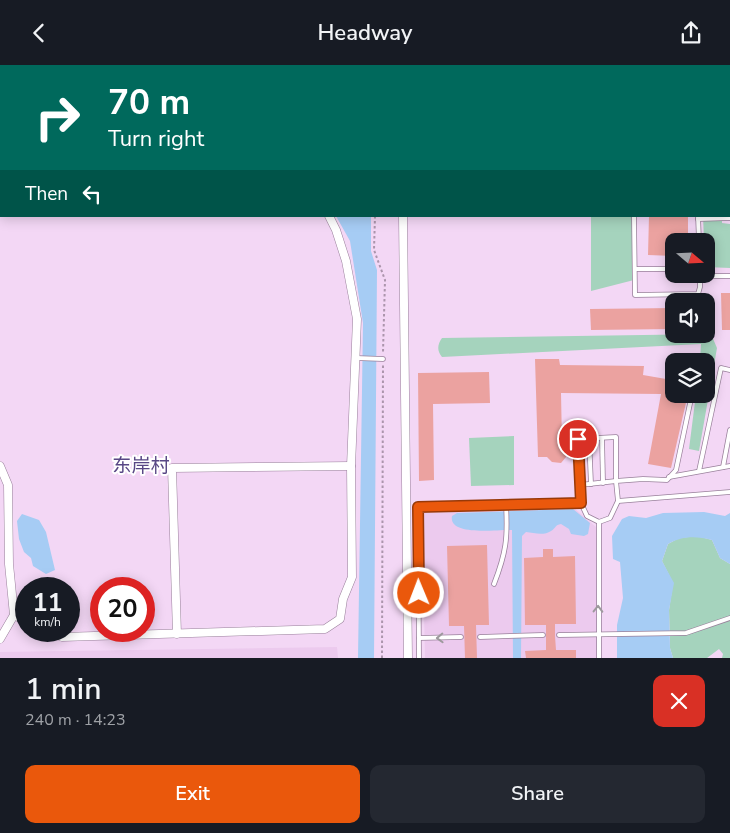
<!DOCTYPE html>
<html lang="en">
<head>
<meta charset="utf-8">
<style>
  :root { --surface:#171b24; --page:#242831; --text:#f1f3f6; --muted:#9ea1a6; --accent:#ea580c }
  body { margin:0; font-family:"Nunito Sans","Noto Sans SC",sans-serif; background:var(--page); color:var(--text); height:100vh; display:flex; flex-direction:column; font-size:19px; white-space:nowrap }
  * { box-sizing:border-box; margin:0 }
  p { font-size:16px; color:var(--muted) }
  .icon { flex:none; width:28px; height:28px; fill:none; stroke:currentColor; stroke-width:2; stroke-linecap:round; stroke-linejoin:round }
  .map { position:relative; height:593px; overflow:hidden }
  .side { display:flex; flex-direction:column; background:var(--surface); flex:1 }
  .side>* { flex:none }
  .hud { position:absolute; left:0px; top:0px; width:730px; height:152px; box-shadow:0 2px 12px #0003; background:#00695c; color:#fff; overflow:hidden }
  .needle { width:32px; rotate:109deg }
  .fabs { position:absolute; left:665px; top:168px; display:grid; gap:10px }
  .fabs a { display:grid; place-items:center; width:50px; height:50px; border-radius:10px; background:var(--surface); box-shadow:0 2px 12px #0003; font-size:25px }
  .speed { position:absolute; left:15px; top:512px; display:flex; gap:10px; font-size:25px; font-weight:700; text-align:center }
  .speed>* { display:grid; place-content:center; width:65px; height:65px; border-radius:50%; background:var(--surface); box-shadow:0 2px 12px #0003; line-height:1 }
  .speed small { font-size:12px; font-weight:400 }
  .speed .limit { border:8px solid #d22; background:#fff; color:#111 }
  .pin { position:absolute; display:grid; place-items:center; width:42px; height:42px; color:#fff; margin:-21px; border:2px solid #fff; border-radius:50%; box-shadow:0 1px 5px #0007 }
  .me { position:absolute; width:55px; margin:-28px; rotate:359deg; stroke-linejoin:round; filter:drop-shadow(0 0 4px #0008) }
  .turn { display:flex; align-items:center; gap:18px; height:105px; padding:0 25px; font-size:22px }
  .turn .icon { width:65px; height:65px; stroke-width:2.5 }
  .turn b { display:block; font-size:35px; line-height:42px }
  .then { display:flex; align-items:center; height:48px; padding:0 25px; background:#0003; gap:10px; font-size:19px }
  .round { display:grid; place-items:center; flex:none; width:52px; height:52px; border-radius:10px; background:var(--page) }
  .head { display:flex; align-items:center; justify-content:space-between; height:85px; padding:0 25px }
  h1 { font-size:30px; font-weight:600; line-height:38px }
  .action { display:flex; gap:10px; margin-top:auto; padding:10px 25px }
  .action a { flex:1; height:58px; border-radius:10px; background:var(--accent); color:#fff; font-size:20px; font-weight:600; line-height:58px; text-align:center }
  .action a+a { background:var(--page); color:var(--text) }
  header { display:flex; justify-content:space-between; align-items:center; height:65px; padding:0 25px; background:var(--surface); font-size:22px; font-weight:600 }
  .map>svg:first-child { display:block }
  .built { fill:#eccaee }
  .green { fill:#a5d3bd }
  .water { fill:#a6ccf4 }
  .building { fill:#eba2a0 }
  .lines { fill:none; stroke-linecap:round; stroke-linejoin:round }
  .service-casing { stroke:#99809b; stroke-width:5.5 }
  .minor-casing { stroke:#99809b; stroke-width:9 }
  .tertiary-casing { stroke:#99809b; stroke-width:12 }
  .path { stroke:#ab95ac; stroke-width:2; stroke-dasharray:2.5 2.5; stroke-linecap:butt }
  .service { stroke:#fff; stroke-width:4 }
  .minor { stroke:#fff; stroke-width:8 }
  .tertiary { stroke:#fff; stroke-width:10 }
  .oneway { stroke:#9d999d }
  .route-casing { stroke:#983908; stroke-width:12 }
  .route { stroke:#ea580c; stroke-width:9 }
  .labels { text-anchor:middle; stroke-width:4; stroke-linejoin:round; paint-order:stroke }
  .quarter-label { font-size:19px; fill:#584785; stroke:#fff }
</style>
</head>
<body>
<header><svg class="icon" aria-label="back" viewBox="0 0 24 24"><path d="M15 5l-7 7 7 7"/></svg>Headway<svg class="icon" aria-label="share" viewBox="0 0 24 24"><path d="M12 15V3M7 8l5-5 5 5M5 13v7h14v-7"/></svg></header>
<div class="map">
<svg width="730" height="593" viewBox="0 0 730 593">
  <rect width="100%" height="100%" fill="#f3d7f5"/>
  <g class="built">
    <path d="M574,443L596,462L598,593H425L422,448Z"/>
    <path d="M337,582L338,593H0V587Z"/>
  </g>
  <g class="green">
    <path d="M591,151H632L634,215L591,226Z"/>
    <path d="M703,151H722V158L730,159V203L706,202V176H704Z"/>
    <path d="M711,269L717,283L699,386L689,384L696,329H706V296H700L701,279L442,292C437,286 437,280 442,273Z"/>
    <path d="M514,371V420L471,421L469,373Z"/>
    <path d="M697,471L712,475L720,493L730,499V593H722L723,589L719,584L707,593H673L670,583L669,545L673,518L662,496L668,479L679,473Z"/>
  </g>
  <g class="water">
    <path d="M336,151H371V186L377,205L374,593H358L363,258L350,176Z"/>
    <path d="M573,444L590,458L588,469L584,471L571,469L569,464L561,459C555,460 556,463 551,466C544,471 534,468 526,467L522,471L521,593H513L512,465C498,464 448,472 452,451L457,448Z"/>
    <path d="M704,447L725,451L730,448V499L720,493L712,475C695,471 683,471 668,479L662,496L674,518L669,545L670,583L673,593H617V560L623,533L620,497L613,494L612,471L622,454L629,451L646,453L663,448Z"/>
    <path d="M22,449L39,455L46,467L55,505L46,509L33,501L31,493L24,487L19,474L17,456Z"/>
  </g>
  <g class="building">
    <path d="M649,151H688V176H674V191L648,190Z"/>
    <path d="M721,228H730V265H722Z"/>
    <path d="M674,243V264L591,265L590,244Z"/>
    <path d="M535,294H559L560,300L644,301L643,310L666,314L670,294L674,295V329H688L671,403L648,399L661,329L561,328L562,378L567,385L566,392L561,398L552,397L547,392H538Z"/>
    <path d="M489,307L490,338L433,339L434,415L419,416L418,308Z"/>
    <path d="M487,480L489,560H476L477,593H465L464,561H449L447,481Z"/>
    <path d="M543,484H553V492L575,491L576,559H555V571L556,585H576V593H526L525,586L546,585V560H525L524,493L543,492Z"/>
  </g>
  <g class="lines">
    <g class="service-casing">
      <g id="service">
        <path d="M631,1V0"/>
        <path d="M634,151L635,230L698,229L700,222V209"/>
        <path d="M698,151L699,176"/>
        <path d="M698,154L730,153"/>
        <path d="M635,204H674"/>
        <path d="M700,211H730"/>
        <path d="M356,293L383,294"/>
        <path d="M589,373L591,419"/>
        <path d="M602,373L603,418"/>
        <path d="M723,402L730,365"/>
        <path d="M699,406L721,303L730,305"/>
        <path d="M669,412L730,401"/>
        <path d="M616,416L618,436L610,453L599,457L587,451L581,438L580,420Z"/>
        <path d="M580,420L578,374L616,372V416L643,414L667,415L676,405L692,329"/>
        <path d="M618,436L730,427"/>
        <path d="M494,519C506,488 508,473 506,440"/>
        <path d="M559,570L686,568L730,553"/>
        <path d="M480,572L543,570"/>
        <path d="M419,573L461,572"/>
        <path d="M419,593L418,443L581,438"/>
        <path d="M599,593V457"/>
      </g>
    </g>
    <g class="minor-casing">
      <g id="minor">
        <path d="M137,0V1"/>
        <path d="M729,27H730"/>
        <path d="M0,48L1,49"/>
        <path d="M403,151L408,593"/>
        <path d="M0,401L8,420L9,499L14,550L0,574"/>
        <path d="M14,550L26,556"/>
        <path d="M49,566L62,572L325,564L340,554L343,534L352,512L351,401L357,254L346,196L336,165L329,151"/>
        <path d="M177,569L172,403L351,401"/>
      </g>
    </g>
    <g class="tertiary-casing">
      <path id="tertiary" d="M405,1V0"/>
    </g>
    <g class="path">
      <path d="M375,151L374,185L385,215L383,287"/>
      <path d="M382,593L383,299"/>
    </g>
    <use href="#service" class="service"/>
    <use href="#minor" class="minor"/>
    <use href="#tertiary" class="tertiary"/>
  </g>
  <defs><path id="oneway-chevron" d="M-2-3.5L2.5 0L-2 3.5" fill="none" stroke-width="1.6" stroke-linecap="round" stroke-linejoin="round" transform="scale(1.25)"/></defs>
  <g class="oneway">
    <use href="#oneway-chevron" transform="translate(598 544) rotate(-89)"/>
    <use href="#oneway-chevron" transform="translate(440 573) rotate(178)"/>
  </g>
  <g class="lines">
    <g class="route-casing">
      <path id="route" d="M419,528L418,442L581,438L578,374"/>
    </g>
    <use href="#route" class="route"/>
  </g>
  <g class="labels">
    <g class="quarter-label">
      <text x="141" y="407">东岸村</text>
    </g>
  </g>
</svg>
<div class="fabs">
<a><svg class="needle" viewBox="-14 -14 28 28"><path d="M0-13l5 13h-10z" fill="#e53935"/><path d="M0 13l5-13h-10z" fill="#9ea1a6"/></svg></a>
<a><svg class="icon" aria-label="sound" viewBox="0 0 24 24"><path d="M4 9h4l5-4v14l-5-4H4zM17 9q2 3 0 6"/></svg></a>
<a><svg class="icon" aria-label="layers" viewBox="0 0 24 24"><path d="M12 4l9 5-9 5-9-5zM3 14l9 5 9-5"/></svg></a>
</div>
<div class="speed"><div>11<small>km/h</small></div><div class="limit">20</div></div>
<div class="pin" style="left:578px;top:374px;background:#d93025"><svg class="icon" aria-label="arrive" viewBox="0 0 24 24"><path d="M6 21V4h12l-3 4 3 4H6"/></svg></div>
<svg class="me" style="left:419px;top:528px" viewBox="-20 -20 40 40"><circle r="17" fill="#ea580c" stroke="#fff" stroke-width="3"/><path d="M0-11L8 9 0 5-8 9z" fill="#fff"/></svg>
<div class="hud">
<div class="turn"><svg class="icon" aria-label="right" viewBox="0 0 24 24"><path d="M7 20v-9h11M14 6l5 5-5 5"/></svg><div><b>70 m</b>Turn right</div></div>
<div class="then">Then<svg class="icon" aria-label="left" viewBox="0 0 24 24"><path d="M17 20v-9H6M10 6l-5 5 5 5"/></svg></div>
</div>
</div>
<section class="side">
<div class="head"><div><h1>1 min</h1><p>240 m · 14:23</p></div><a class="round" style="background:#d93025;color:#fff"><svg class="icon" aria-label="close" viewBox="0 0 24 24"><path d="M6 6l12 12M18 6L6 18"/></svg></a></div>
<div class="action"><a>Exit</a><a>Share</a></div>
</section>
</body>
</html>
